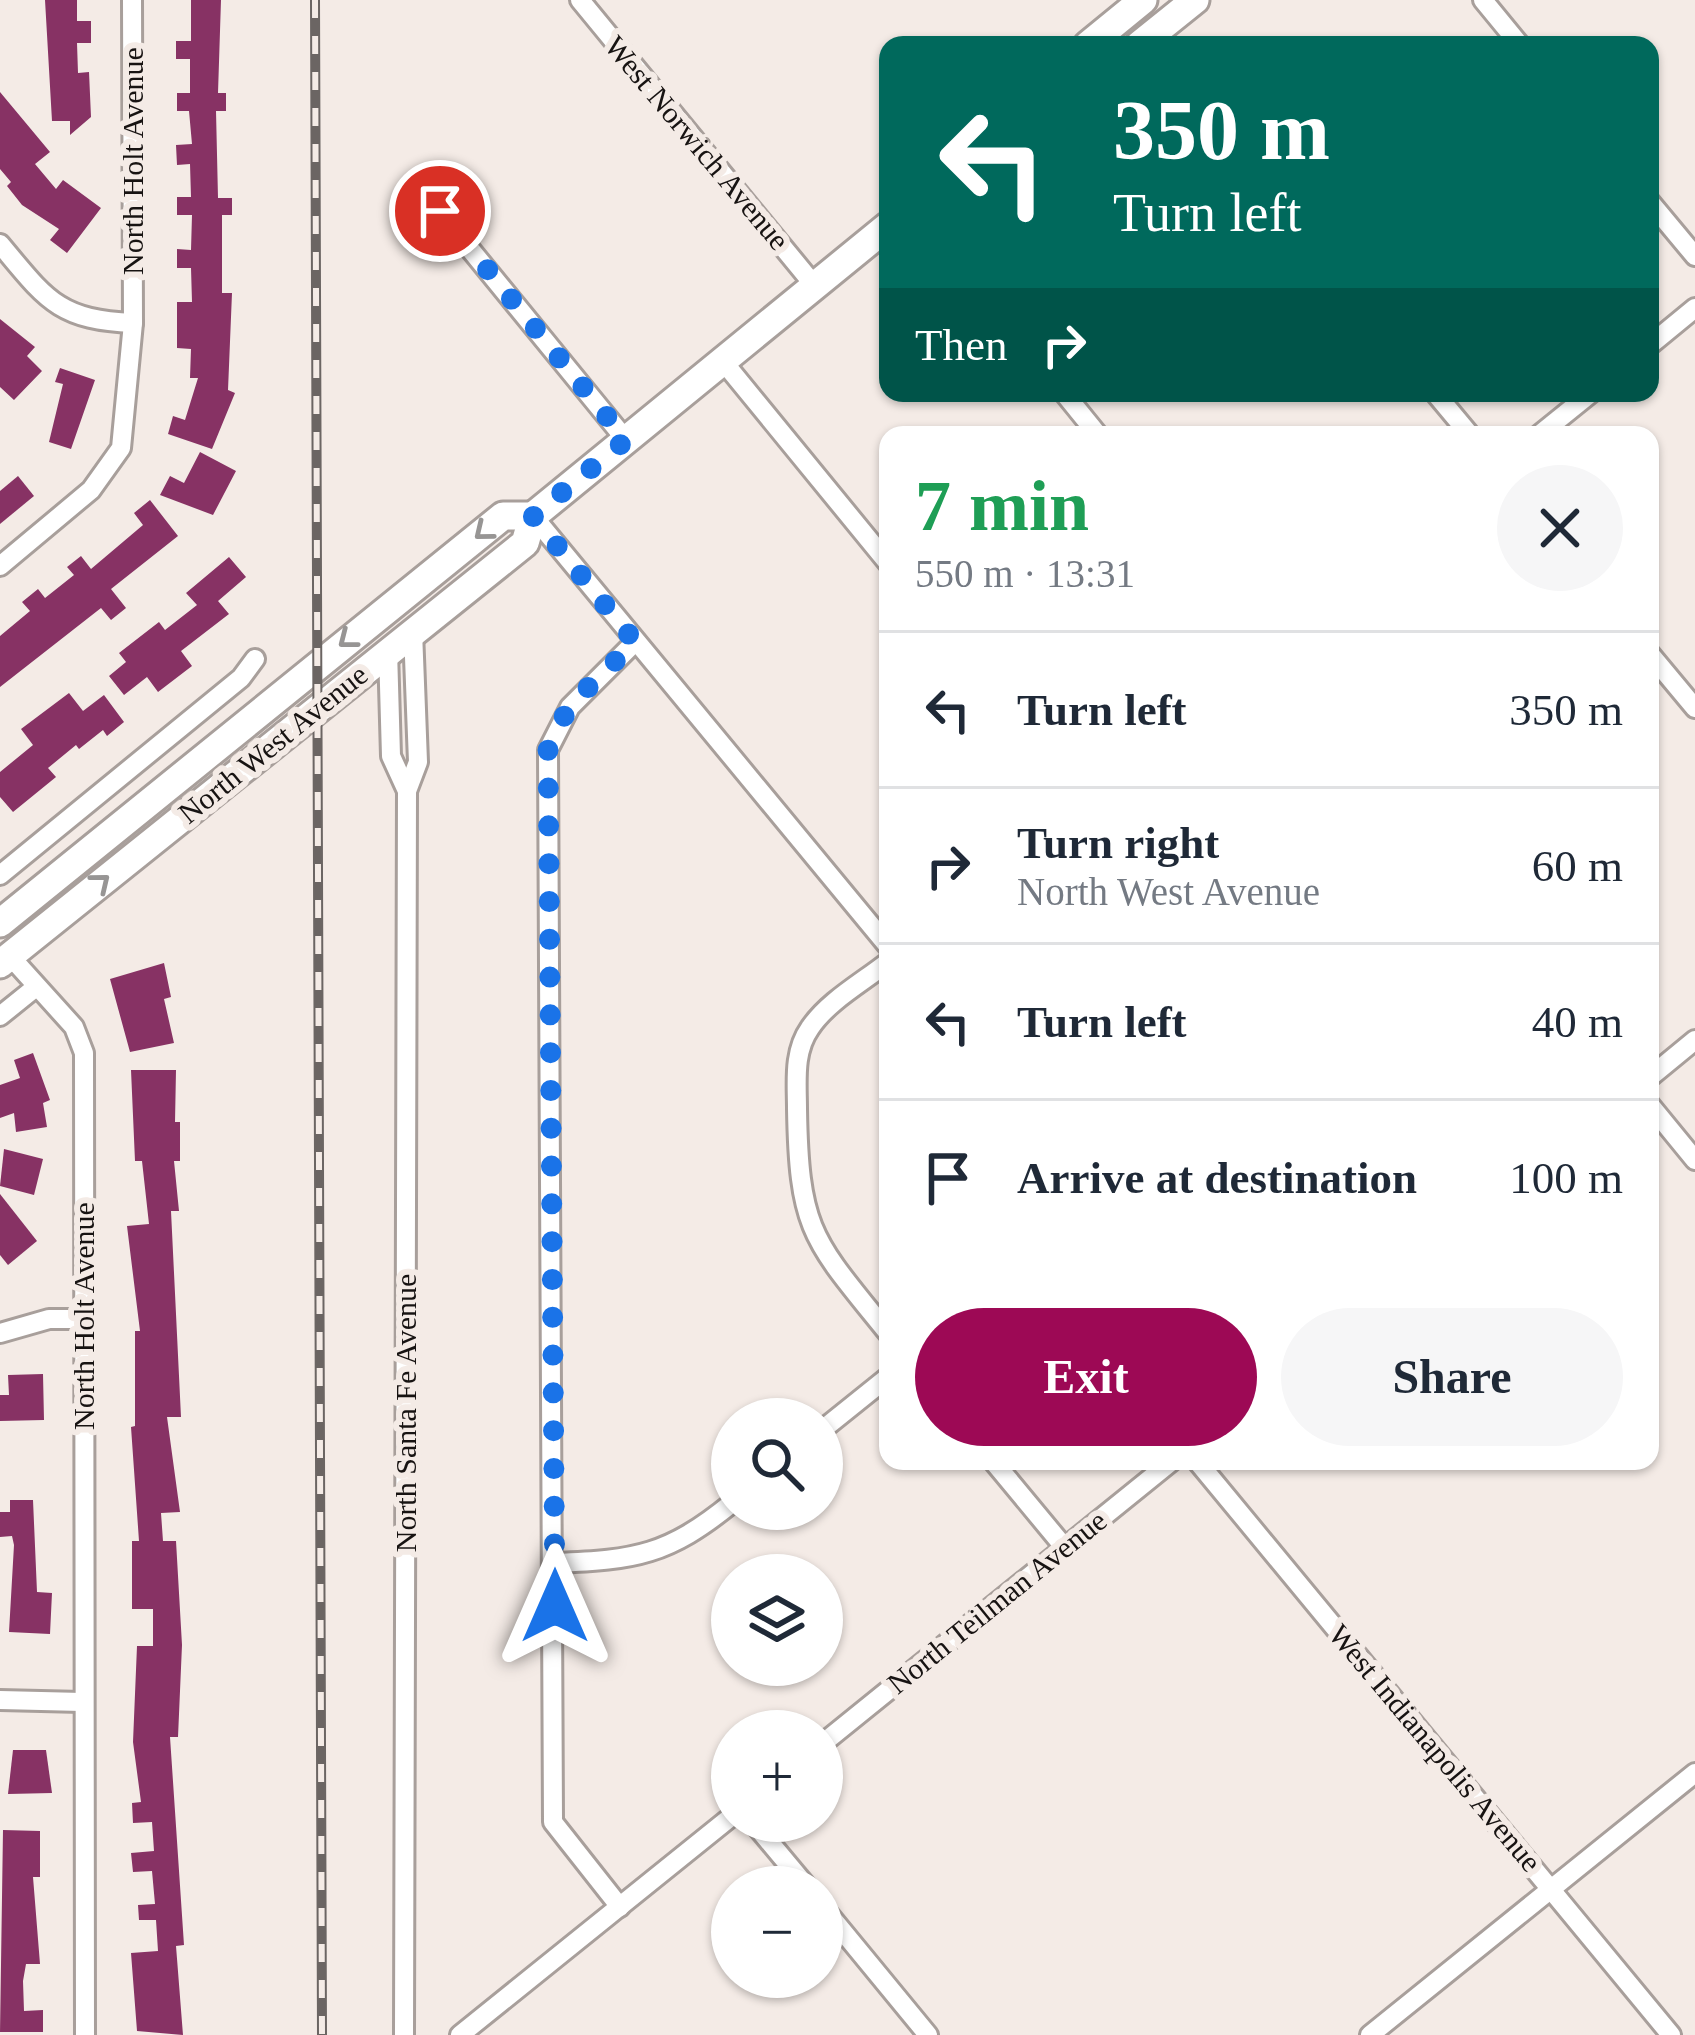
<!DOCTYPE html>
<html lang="en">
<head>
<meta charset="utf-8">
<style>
  :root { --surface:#fff; --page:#f6f6f7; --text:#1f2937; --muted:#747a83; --line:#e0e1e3; --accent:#9d0955 }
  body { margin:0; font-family:Georgia,serif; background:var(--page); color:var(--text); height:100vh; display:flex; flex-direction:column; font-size:45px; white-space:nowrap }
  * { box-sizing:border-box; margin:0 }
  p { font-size:39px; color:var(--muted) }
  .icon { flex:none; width:66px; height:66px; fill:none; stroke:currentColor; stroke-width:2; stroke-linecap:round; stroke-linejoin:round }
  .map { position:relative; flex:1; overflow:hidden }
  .panel { position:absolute; left:879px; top:426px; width:780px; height:1044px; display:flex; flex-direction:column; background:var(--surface); border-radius:24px; box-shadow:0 3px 9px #0004 }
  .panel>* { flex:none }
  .top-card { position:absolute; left:879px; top:36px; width:780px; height:366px; border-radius:24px; box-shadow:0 3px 9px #0004; background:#00695c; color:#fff; overflow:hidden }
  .tools { position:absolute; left:711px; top:1398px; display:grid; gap:24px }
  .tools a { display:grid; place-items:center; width:132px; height:132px; border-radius:50%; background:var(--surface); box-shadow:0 3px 9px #0004; font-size:60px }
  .pin { position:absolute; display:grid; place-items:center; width:102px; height:102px; color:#fff; margin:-51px; border:6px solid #fff; border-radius:50%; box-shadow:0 3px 12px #0007 }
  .me { position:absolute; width:132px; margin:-66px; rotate:0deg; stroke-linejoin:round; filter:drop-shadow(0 0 9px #0008) }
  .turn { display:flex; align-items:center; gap:42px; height:252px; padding:0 36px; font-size:54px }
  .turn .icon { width:156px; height:156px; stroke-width:2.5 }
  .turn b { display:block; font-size:84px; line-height:102px }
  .then { display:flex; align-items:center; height:114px; padding:0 36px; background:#0003; gap:24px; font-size:45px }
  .round { display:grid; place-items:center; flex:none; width:126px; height:126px; border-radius:63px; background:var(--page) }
  .overview { display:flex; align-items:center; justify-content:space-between; height:204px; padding:0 36px }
  h1 { font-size:72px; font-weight:700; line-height:90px; color:#1e9e55 }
  .primary-button { display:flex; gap:24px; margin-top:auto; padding:24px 36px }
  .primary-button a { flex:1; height:138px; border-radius:72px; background:var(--accent); color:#fff; font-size:48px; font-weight:700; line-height:138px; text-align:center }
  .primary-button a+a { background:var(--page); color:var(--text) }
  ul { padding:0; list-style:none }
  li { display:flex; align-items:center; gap:36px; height:156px; padding:0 36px; border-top:3px solid var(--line) }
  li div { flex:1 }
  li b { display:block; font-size:45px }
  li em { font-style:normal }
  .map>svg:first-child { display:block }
  .building { fill:#873264 }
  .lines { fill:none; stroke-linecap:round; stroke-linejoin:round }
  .street-casing { stroke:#a89f9b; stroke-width:24 }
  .secondary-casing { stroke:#a89f9b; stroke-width:33 }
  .street { stroke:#fff; stroke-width:18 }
  .secondary { stroke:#fff; stroke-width:27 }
  .rail-casing { stroke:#6b6563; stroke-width:10 }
  .rail { stroke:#f4ebe6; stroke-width:6; stroke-dasharray:18; stroke-linecap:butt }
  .oneway { stroke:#979594 }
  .route { stroke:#1a73e8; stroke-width:21; stroke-dasharray:0 37.8 }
  .labels { text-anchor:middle; stroke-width:12; stroke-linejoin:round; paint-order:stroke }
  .street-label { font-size:30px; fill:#171312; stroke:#f4ebe6 }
</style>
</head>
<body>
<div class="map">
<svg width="1695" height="2035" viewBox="0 0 1695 2035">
  <rect width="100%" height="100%" fill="#f4ebe6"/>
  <g class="building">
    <path d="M45,0H77V21H91V43H77L78,73L89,72L91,117L70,135V121H52Z"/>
    <path d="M191,0H221L218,93H226V111H216L218,198H232V215H222V293H232L228,390L235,393L212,449L168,434L173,416L185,420L198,378H190L191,349L177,348V302H192L191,268H177V249L191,250L192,215H177V197H191L190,164L177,165L176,145L192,144L189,111H177V93H190V59H176V41H191Z"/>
    <path d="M0,92L50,152L35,164L56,189L63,180L101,208L67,253L50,240L59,229L22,205L7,186L11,182L0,169Z"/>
    <path d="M0,319L35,347L27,356L42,371L14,400L0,387Z"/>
    <path d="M60,368L95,380L71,449L49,442L63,384L55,382Z"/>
    <path d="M200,452L236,471L213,515L160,495L170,476L184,483Z"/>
    <path d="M18,476L34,496L0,524V491Z"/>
    <path d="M150,500L178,536L111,589L126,608L111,620L101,608L0,687V636L30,611L22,602L38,589L45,598L74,575L67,567L81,556L91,569L143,525L134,513Z"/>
    <path d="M229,557L246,577L218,601L229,614L181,651L192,666L158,692L147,677L124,695L109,676L126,662L119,653L159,622L165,630L197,605L186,593Z"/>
    <path d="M69,693L83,711L104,695L124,722L107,736L103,730L79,749L76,745L48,768L56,777L13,812L0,797V772L33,745L21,729Z"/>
    <path d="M164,963L171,997L164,999L174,1043L130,1052L110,979Z"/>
    <path d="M33,1053L50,1100L43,1103L47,1127L16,1132L14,1113L0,1118V1085L20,1078L14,1060Z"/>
    <path d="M131,1070H176L175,1122H180V1161H174L179,1211H171L181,1417H167L180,1512L161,1513L163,1541H176L182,1645L178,1737H170L184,1945L176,1946L183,2035L137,2031L131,1953L158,1951L156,1920H139L138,1905L155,1904L152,1871L133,1872L131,1853L154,1851L152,1822L133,1823L132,1803L141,1802L133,1742L137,1646H153V1609H132V1541H139L131,1427L135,1426V1331H140L127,1226L149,1224L142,1161H135Z"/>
    <path d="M4,1149L43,1159L34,1195L0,1186Z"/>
    <path d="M0,1194L37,1241L8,1265L0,1255Z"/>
    <path d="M43,1374L44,1420L0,1421V1395H9L8,1375Z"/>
    <path d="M10,1500H33L37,1592L52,1593L50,1634L9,1632L14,1545L12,1536L0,1537V1512H10Z"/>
    <path d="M13,1750H46L52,1793L8,1794Z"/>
    <path d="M3,1830L40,1831V1877H33L40,1964H26L23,1981L24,2011L43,2010V2032H0Z"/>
  </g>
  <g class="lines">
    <g class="street-casing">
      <g id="street">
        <path d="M580,0L814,285"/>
        <path d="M1483,0L1520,45"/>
        <path d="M1650,202L1695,256"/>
        <path d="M439,211L626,440"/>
        <path d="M0,244C46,299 58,320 133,323"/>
        <path d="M1650,345L1695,308"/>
        <path d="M722,360L888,563"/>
        <path d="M1064,393L1098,435"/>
        <path d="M1435,393L1470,435"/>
        <path d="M1539,435L1591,393"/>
        <path d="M533,516L888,946"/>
        <path d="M0,566L91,490L121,448L133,323L132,0"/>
        <path d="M388,650L391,756L407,791"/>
        <path d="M1650,654L1695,708"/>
        <path d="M0,875L241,678L255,659"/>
        <path d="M10,956L74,1027L84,1053L85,2035"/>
        <path d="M888,962C863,982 828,1001 810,1028C793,1052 797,1082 797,1109C799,1232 813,1240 888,1333"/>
        <path d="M0,1016L36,987"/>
        <path d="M1650,1077L1695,1040"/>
        <path d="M1650,1105L1695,1160"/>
        <path d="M0,1333L49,1319H85"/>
        <path d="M822,1430L888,1377"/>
        <path d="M993,1461L1065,1548"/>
        <path d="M1197,1461L1671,2035"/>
        <path d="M555,1563C636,1560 668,1555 732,1503"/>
        <path d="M0,1700L82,1702"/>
        <path d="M822,1744L1172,1461"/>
        <path d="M752,1821L807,1887"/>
        <path d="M822,1906L928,2035"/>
        <path d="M620,1907L553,1822L548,750L570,707L635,642"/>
        <path d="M404,2035L407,791L418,762L413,631"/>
        <path d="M460,2035L732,1816"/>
        <path d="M1370,2035L1695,1773"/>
      </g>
    </g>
    <g class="secondary-casing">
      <g id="secondary">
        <path d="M1088,45L1143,0"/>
        <path d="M1139,45L1195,0"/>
        <path d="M0,923L503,516H533"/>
        <path d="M0,964L525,543L533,516L888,226"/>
      </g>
    </g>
    <use href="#street" class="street"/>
    <use href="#secondary" class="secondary"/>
    <g class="rail-casing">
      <path id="rail" d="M315,0L322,2035"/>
    </g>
    <use href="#rail" class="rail"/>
  </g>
  <defs><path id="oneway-chevron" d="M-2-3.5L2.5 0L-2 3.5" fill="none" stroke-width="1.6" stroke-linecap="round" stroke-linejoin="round" transform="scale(3)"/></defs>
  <g class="oneway">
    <use href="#oneway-chevron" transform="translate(483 532) rotate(141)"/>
    <use href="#oneway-chevron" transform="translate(347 640) rotate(142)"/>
    <use href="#oneway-chevron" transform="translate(101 882) rotate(-39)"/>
  </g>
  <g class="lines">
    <path class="route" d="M440,211L626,440L533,516L635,642L569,706L548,750L555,1606"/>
  </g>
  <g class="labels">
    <g class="street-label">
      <text transform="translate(697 143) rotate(50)" y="10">West Norwich Avenue</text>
      <text transform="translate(133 161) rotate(-90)" y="10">North Holt Avenue</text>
      <text transform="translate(273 744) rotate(-39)" y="10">North West Avenue</text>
      <text transform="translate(84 1316) rotate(-90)" y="10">North Holt Avenue</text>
      <text transform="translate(406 1413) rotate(-90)" y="10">North Santa Fe Avenue</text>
      <text transform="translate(997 1602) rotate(-39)" y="10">North Teilman Avenue</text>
      <text transform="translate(1435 1748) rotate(50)" y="10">West Indianapolis Avenue</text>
    </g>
  </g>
</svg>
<div class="tools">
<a><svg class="icon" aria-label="search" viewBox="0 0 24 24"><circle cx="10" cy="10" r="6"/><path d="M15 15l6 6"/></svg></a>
<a><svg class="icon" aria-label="layers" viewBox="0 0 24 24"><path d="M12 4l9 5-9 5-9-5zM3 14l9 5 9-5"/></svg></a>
<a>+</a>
<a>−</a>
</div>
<div class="pin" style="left:440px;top:211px;background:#d93025"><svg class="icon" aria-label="arrive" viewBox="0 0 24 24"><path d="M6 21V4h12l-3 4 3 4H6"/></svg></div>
<svg class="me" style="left:555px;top:1606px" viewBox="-20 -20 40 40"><path d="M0-17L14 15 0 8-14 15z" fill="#1a73e8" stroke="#fff" stroke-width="4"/></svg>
<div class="top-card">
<div class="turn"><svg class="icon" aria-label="left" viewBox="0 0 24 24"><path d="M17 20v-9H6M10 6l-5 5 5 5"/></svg><div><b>350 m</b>Turn left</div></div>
<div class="then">Then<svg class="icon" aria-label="right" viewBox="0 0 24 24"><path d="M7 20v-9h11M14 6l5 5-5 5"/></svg></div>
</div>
<section class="panel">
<div class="overview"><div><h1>7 min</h1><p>550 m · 13:31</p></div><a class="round"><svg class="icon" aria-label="close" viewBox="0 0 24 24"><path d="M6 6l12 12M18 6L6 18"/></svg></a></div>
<ul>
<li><svg class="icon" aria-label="left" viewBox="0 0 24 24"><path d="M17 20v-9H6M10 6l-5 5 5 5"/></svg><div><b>Turn left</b></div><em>350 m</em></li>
<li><svg class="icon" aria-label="right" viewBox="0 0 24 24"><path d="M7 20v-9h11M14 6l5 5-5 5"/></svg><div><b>Turn right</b><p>North West Avenue</p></div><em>60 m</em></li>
<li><svg class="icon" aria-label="left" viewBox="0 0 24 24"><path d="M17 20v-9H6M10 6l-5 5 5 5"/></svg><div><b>Turn left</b></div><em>40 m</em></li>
<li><svg class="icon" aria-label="arrive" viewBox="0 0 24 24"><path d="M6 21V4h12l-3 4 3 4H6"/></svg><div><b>Arrive at destination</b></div><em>100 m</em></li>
</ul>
<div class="primary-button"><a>Exit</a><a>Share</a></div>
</section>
</div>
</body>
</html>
